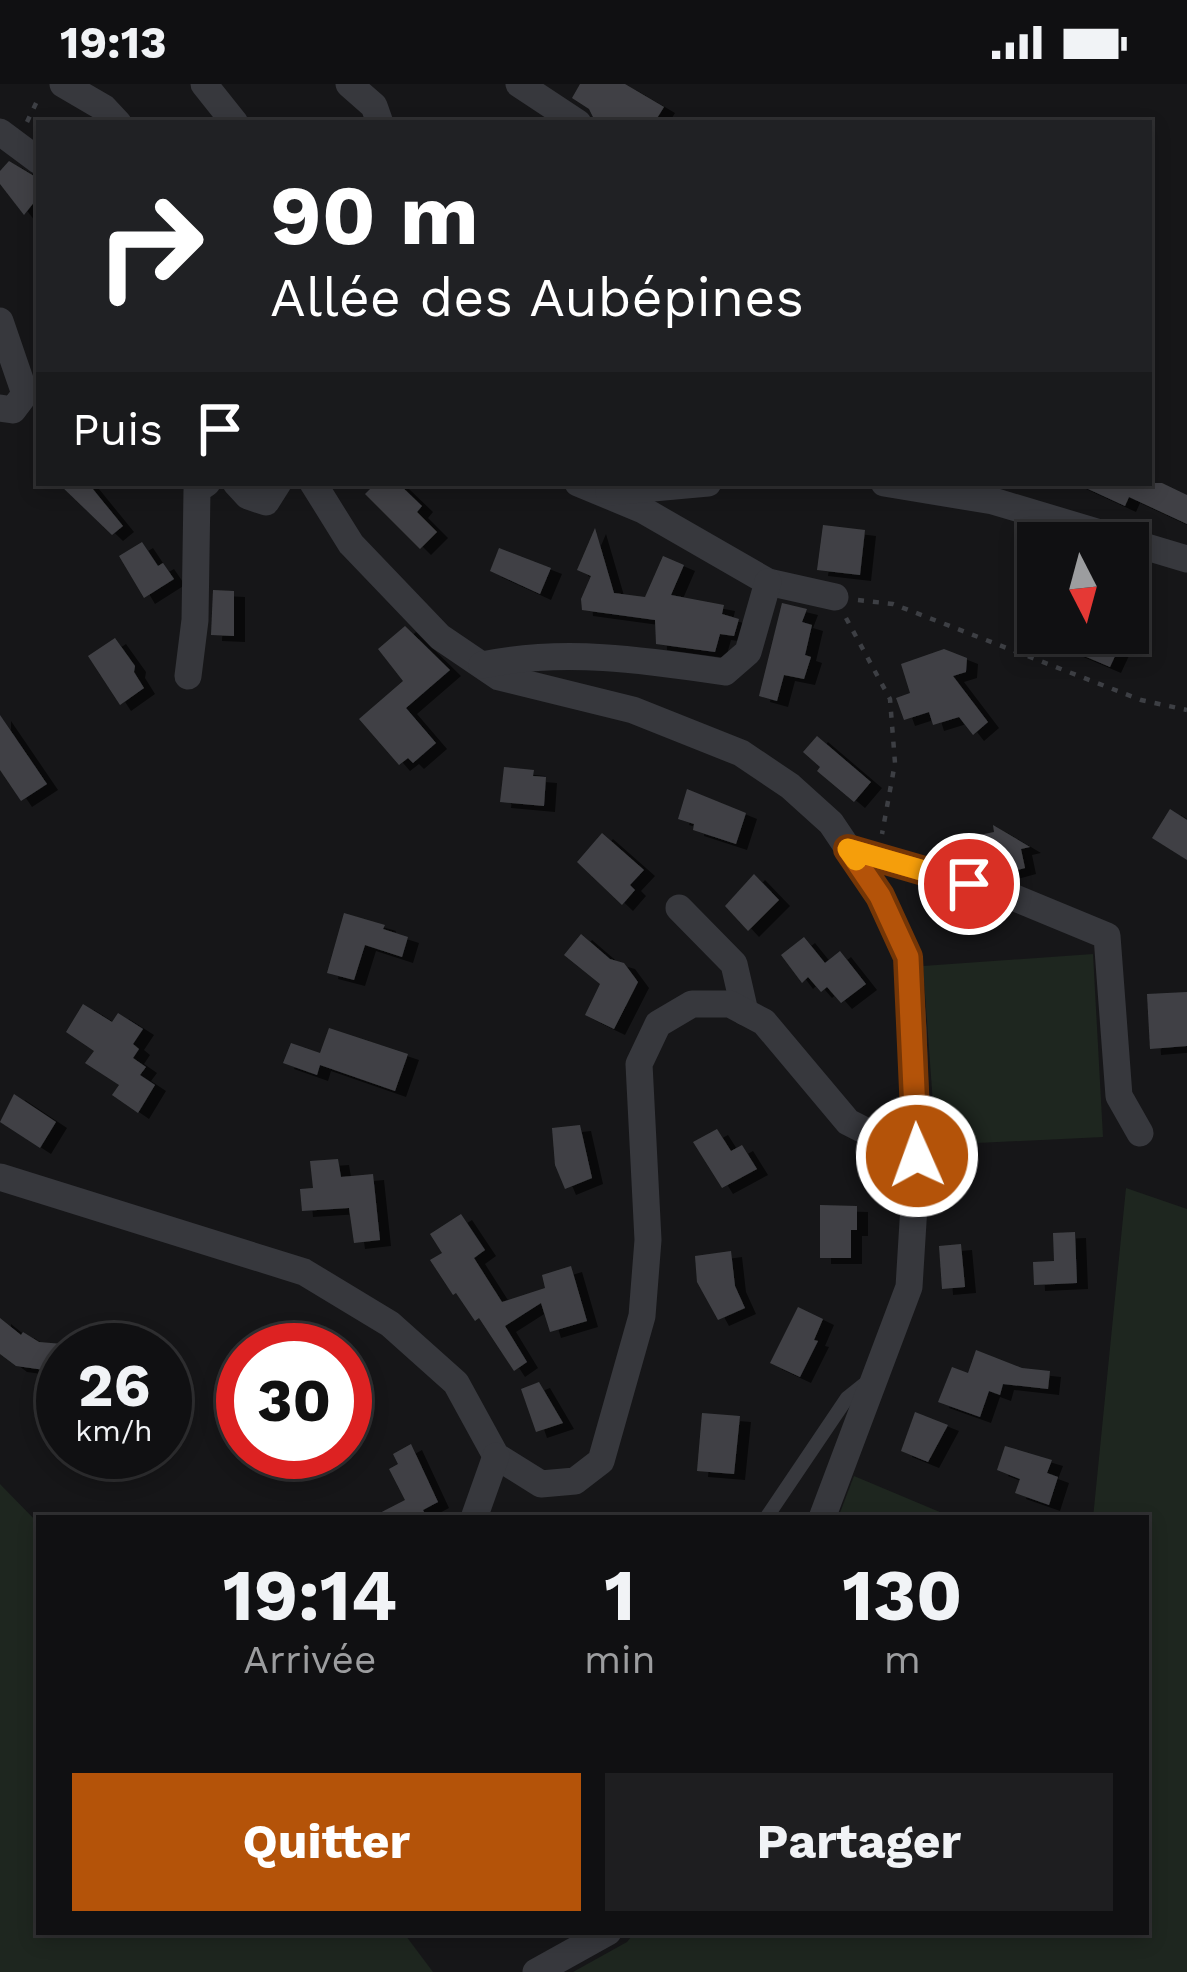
<!DOCTYPE html>
<html lang="fr">
<head>
<meta charset="utf-8">
<style>
  :root { --surface:#101012; --page:#1e1e20; --text:#f1f3f6; --muted:#9c9d9f; --line:#303032; --accent:#b45309 }
  body { margin:0; font-family:"Work Sans",sans-serif; background:var(--page); color:var(--text); height:100vh; display:flex; flex-direction:column; font-size:45px; white-space:nowrap }
  * { box-sizing:border-box; margin:0 }
  p { font-size:39px; color:var(--muted) }
  .icon { flex:none; width:66px; height:66px; fill:none; stroke:currentColor; stroke-width:2; stroke-linecap:round; stroke-linejoin:round }
  .map { position:relative; flex:1; overflow:hidden }
  .panel { position:absolute; left:36px; top:1431px; width:1113px; height:420px; display:flex; flex-direction:column; background:var(--surface); border-radius:0px; box-shadow:0 6px 18px #0003,0 0 0 3px var(--line) }
  .panel>* { flex:none }
  .banner { position:absolute; left:36px; top:36px; width:1116px; height:366px; border-radius:0px; box-shadow:0 6px 18px #0003,0 0 0 3px var(--line); background:#202124; color:#fff; overflow:hidden }
  .needle { width:78px; rotate:174deg }
  .buttons { position:absolute; left:1017px; top:438px; display:grid; gap:24px }
  .buttons a { display:grid; place-items:center; width:132px; height:132px; border-radius:0px; background:var(--surface); box-shadow:0 6px 18px #0003,0 0 0 3px var(--line); font-size:60px }
  .speed { position:absolute; left:36px; top:1239px; display:flex; gap:24px; font-size:60px; font-weight:700; text-align:center }
  .speed>* { display:grid; place-content:center; width:156px; height:156px; border-radius:50%; background:var(--surface); box-shadow:0 6px 18px #0003,0 0 0 3px var(--line); line-height:1 }
  .speed small { font-size:30px; font-weight:400 }
  .speed .limit { border:18px solid #d22; background:#fff; color:#111 }
  .pin { position:absolute; display:grid; place-items:center; width:102px; height:102px; color:#fff; margin:-51px; border:6px solid #fff; border-radius:50%; box-shadow:0 3px 12px #0007 }
  .me { position:absolute; width:132px; margin:-66px; rotate:358deg; stroke-linejoin:round; filter:drop-shadow(0 0 9px #0008) }
  .turn { display:flex; align-items:center; gap:42px; height:252px; padding:0 36px; font-size:54px }
  .turn .icon { width:156px; height:156px; stroke-width:2.5 }
  .turn b { display:block; font-size:84px; line-height:102px }
  .then { display:flex; align-items:center; height:114px; padding:0 36px; background:#0003; gap:24px; font-size:45px }
  .eta { display:flex; justify-content:space-evenly; align-items:center; height:204px; text-align:center }
  .eta b { font-size:72px; font-weight:700; line-height:84px }
  .primary-button { display:flex; gap:24px; margin-top:auto; padding:24px 36px }
  .primary-button a { flex:1; height:138px; border-radius:0px; background:var(--accent); color:#fff; font-size:48px; font-weight:700; line-height:138px; text-align:center }
  .primary-button a+a { background:var(--page); color:var(--text) }
  .status { display:flex; justify-content:space-between; align-items:center; height:84px; padding:0 60px; background:var(--surface); direction:ltr }
  .status svg { height:33px; fill:currentColor }
  .map>svg:first-child { display:block }
  .green { fill:#1e261f }
  .building { fill:#404145; filter:url(#shadow) }
  .lines { fill:none; stroke-linecap:round; stroke-linejoin:round }
  .path { stroke:#3d3f44; stroke-width:4.5; stroke-dasharray:6 9; stroke-linecap:butt }
  .lane { stroke:#37383d; stroke-width:14 }
  .street { stroke:#37383d; stroke-width:27 }
  .route-casing { stroke:#753606; stroke-width:30 }
  .route { stroke:#b45309; stroke-width:21 }
  .slow { stroke:#f59e0b; stroke-width:21 }
</style>
</head>
<body>
<div class="status"><b>19:13</b><svg viewBox="0 0 49 12"><path d="M0 12V9h3v3zM5 12V6h3v6zM10 12V3h3v9zM15 12V0h3v12zM26 1h20v11H26zM47 4h2v5h-2z"/></svg></div>
<div class="map">
<svg width="1187" height="1888" viewBox="0 0 1187 1888">
  <defs>
    <filter id="shadow"><feDropShadow dx="11" dy="6" stdDeviation="0" flood-color="#0009"/></filter>
  </defs>
  <rect width="100%" height="100%" fill="#161618"/>
  <g class="green">
    <path d="M1093,870L1103,1053L936,1061L923,882Z"/>
    <path d="M1126,1104L1187,1125V1888H573L627,1858L635,1848H1146V1434H1093Z"/>
    <path d="M854,1392L954,1434H838Z"/>
    <path d="M0,1400L39,1440V1848H403L433,1888H0Z"/>
  </g>
  <g class="building">
    <path d="M580,0H625L664,23L654,39H596L589,25L572,14Z"/>
    <path d="M9,77L39,95V112L24,131L0,100V87Z"/>
    <path d="M58,399H88L123,442L112,451Z"/>
    <path d="M376,399H398L422,422L417,428L437,448L420,465L365,410Z"/>
    <path d="M1075,399H1162L1187,411V440L1129,413L1125,422Z"/>
    <path d="M823,441L865,446L860,491L817,486Z"/>
    <path d="M595,444L614,509L645,513L663,472L684,481L671,511L724,521L722,530L739,535L734,552L720,550L715,568L656,560L655,536L582,526L581,515L591,492L577,486Z"/>
    <path d="M142,458L158,482L163,479L174,495L144,514L119,472Z"/>
    <path d="M499,464L551,484L540,510L490,487Z"/>
    <path d="M213,506L234,507V552L211,551Z"/>
    <path d="M782,519L807,525L802,538L812,541L805,571L811,573L804,595L784,591L777,617L759,612Z"/>
    <path d="M405,542L450,586L406,624L436,659L413,679L408,674L399,681L359,635L403,597L378,565Z"/>
    <path d="M1076,549H1109L1123,555L1110,583L1070,566Z"/>
    <path d="M115,554L135,582L134,588L144,604L120,621L88,572Z"/>
    <path d="M944,565L967,574L966,588L953,592L988,638L973,651L959,633L933,641L929,628L904,636L896,614L910,609L901,580Z"/>
    <path d="M0,631L47,700L21,717L0,686Z"/>
    <path d="M817,652L871,698L854,718L817,687L820,683L803,668Z"/>
    <path d="M504,683L534,686L533,692L546,693L544,722L500,718Z"/>
    <path d="M687,705L746,729L736,760L693,746L694,740L678,735Z"/>
    <path d="M1170,725L1187,736V776L1152,754Z"/>
    <path d="M993,741L1030,763L1021,765L1025,784L1003,790L999,769L979,773L974,752L994,748Z"/>
    <path d="M602,749L644,786L630,801L635,806L622,821L577,778Z"/>
    <path d="M754,790L779,816L748,847L725,822Z"/>
    <path d="M344,829L385,841L383,845L408,853L402,873L365,861L354,896L327,889Z"/>
    <path d="M581,850L610,875L624,879L638,898L614,945L585,931L600,900L564,871Z"/>
    <path d="M804,853L825,879L840,867L866,900L841,919L827,903L821,908L808,893L802,899L781,871Z"/>
    <path d="M1187,908V962L1150,965L1147,910Z"/>
    <path d="M83,920L112,938L118,929L143,945L133,960L139,965L133,974L146,983L140,991L155,1001L138,1029L112,1011L119,1001L85,979L94,967L66,948Z"/>
    <path d="M329,944L408,970L395,1007L320,981L317,991L283,979L291,959L320,969Z"/>
    <path d="M14,1010L56,1038L40,1064L0,1038Z"/>
    <path d="M580,1041L592,1094L565,1105L555,1081L552,1044Z"/>
    <path d="M717,1045L731,1067L742,1061L757,1085L722,1104L693,1058Z"/>
    <path d="M338,1075L341,1093L373,1090L380,1156L354,1159L349,1124L302,1127L300,1105L313,1104L310,1077Z"/>
    <path d="M820,1121L857,1122V1146H851V1174H820Z"/>
    <path d="M461,1130L485,1166L474,1174L502,1218L545,1204L542,1191L571,1182L587,1237L550,1248L541,1219L505,1242L527,1278L514,1287L479,1234L475,1237L456,1209L453,1211L430,1176L442,1169L430,1150Z"/>
    <path d="M1075,1148L1077,1199L1034,1201L1033,1178L1054,1177L1053,1149Z"/>
    <path d="M961,1160L965,1203L942,1205L939,1162Z"/>
    <path d="M731,1167L735,1202L745,1224L718,1236L697,1198L695,1172Z"/>
    <path d="M798,1223L823,1235L814,1256L818,1257L800,1293L770,1279Z"/>
    <path d="M0,1234L21,1251L23,1248L39,1258L63,1260L59,1288L16,1282L0,1270Z"/>
    <path d="M976,1266L1022,1284L1050,1287L1048,1305L1003,1300L1000,1311L989,1307L980,1333L938,1318L952,1283L968,1289Z"/>
    <path d="M539,1298L563,1339L536,1348L521,1305Z"/>
    <path d="M915,1328L948,1341L928,1378L901,1367Z"/>
    <path d="M702,1329L740,1332L734,1390L697,1387Z"/>
    <path d="M411,1360L438,1418L423,1426L427,1434H370L405,1416L389,1385L398,1380L393,1370Z"/>
    <path d="M1005,1362L1052,1376L1047,1389L1058,1393L1049,1421L1015,1409L1020,1395L997,1386Z"/>
  </g>
  <g class="lines">
    <g class="path">
      <path d="M27,38L40,11"/>
      <path d="M858,516L893,520L1141,616L1187,626"/>
      <path d="M846,534L890,615L895,679L882,750"/>
    </g>
    <path class="lane" d="M766,1434L847,1314L867,1298"/>
    <g class="street">
      <path d="M63,0L104,24L118,39"/>
      <path d="M204,0L235,39"/>
      <path d="M349,0L374,22L380,39"/>
      <path d="M519,0L578,39"/>
      <path d="M0,48L39,77"/>
      <path d="M0,237L25,310L13,326L0,324"/>
      <path d="M236,399L248,412L266,418L278,399"/>
      <path d="M313,399L351,460L440,553L499,593L633,626L741,669L790,702L831,739L880,812L908,873L913,944L917,1073L909,1203L822,1434"/>
      <path d="M578,399L643,426L768,498L835,513"/>
      <path d="M884,399L993,417L1187,475"/>
      <path d="M609,408L708,399"/>
      <path d="M482,581C563,564 644,576 725,588L748,568L768,498"/>
      <path d="M188,592L195,536L197,406L207,399"/>
      <path d="M848,765L1015,814L1107,852L1119,1012L1140,1049"/>
      <path d="M679,824L734,880L745,928"/>
      <path d="M0,1093L304,1188L390,1240L456,1299L496,1372L541,1400L575,1397L601,1377L642,1232L648,1156L639,980L658,940L692,920H730L764,938L848,1038L917,1073"/>
      <path d="M474,1434L496,1372"/>
      <path d="M536,1888L608,1848"/>
    </g>
  </g>
  <g class="lines">
    <g class="route-casing">
      <path id="route" d="M917,1072L908,873L880,812L848,765L969,800"/>
    </g>
    <use href="#route" class="route"/>
    <path class="slow" d="M856,776L848,765L921,786"/>
  </g>
</svg>
<div class="buttons">
<a><svg class="needle" viewBox="-14 -14 28 28"><path d="M0-13l5 13h-10z" fill="#e53935"/><path d="M0 13l5-13h-10z" fill="#9c9d9f"/></svg></a>
</div>
<div class="speed"><div>26<small>km/h</small></div><div class="limit">30</div></div>
<div class="pin" style="left:969px;top:800px;background:#d93025"><svg class="icon" aria-label="arrive" viewBox="0 0 24 24"><path d="M6 21V4h12l-3 4 3 4H6"/></svg></div>
<svg class="me" style="left:917px;top:1072px" viewBox="-20 -20 40 40"><circle r="17" fill="#b45309" stroke="#fff" stroke-width="3"/><path d="M0-11L8 9 0 5-8 9z" fill="#fff"/></svg>
<div class="banner">
<div class="turn"><svg class="icon" aria-label="right" viewBox="0 0 24 24"><path d="M7 20v-9h11M14 6l5 5-5 5"/></svg><div><b>90 m</b>Allée des Aubépines</div></div>
<div class="then">Puis<svg class="icon" aria-label="arrive" viewBox="0 0 24 24"><path d="M6 21V4h12l-3 4 3 4H6"/></svg></div>
</div>
<section class="panel">
<div class="eta">
<div><b>19:14</b><p>Arrivée</p></div>
<div><b>1</b><p>min</p></div>
<div><b>130</b><p>m</p></div>
</div>
<div class="primary-button"><a>Quitter</a><a>Partager</a></div>
</section>
</div>
</body>
</html>
